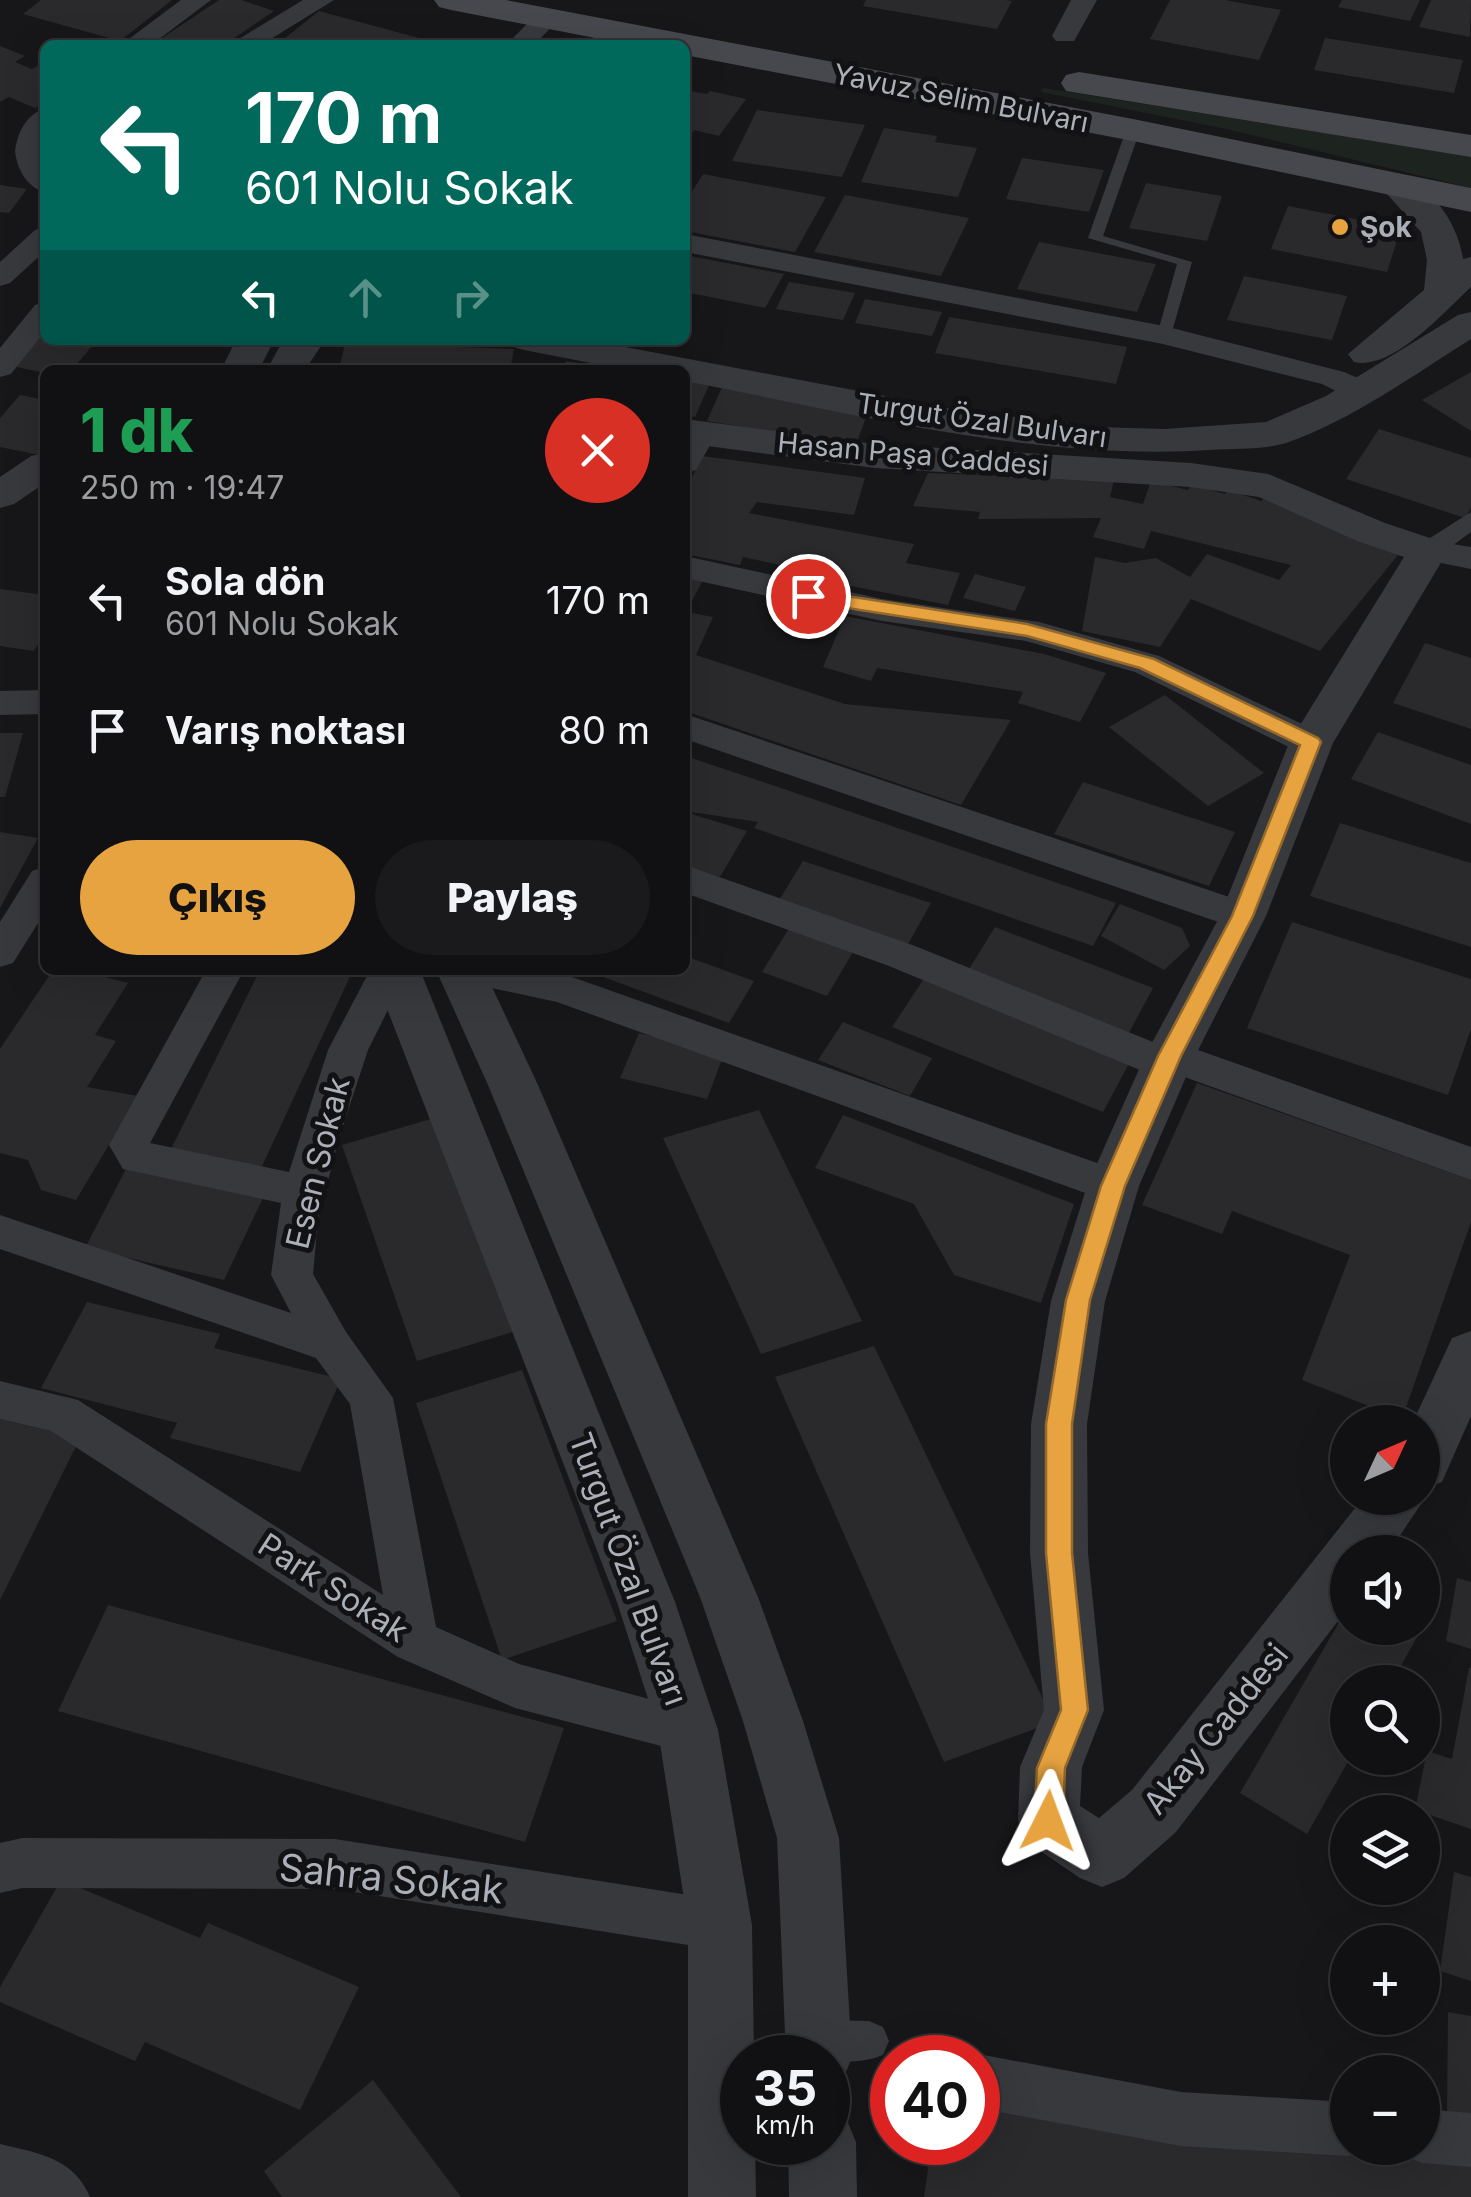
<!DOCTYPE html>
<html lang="tr">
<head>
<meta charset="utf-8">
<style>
  :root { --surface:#111113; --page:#1a1a1c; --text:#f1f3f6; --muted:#9c9da0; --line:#303133; --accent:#e7a340 }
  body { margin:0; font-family:Inter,sans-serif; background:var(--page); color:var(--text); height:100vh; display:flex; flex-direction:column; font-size:38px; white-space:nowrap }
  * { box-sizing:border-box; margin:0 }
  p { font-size:32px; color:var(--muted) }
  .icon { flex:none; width:55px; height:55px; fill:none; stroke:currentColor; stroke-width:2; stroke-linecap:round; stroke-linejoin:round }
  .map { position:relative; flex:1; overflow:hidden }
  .sheet { position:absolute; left:40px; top:365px; width:650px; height:610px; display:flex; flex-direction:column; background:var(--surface); border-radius:15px; box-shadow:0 10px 40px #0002,0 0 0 2px var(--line) }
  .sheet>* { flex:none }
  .banner { position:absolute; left:40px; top:40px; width:650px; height:305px; border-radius:15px; box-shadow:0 10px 40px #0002,0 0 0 2px var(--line); background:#00695c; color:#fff; overflow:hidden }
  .needle { width:65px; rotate:46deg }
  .tools { position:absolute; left:1330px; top:1405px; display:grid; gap:20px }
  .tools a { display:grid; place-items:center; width:110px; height:110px; border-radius:50%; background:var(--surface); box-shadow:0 10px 40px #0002,0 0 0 2px var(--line); font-size:50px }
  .speed { position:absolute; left:720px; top:2035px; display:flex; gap:20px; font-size:50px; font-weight:700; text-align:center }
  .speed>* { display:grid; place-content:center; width:130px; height:130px; border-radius:50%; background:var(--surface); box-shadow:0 10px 40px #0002,0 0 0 2px var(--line); line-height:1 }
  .speed small { font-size:25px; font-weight:400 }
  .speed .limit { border:15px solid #d22; background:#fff; color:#111 }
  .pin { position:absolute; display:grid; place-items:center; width:85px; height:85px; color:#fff; margin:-42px; border:5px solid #fff; border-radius:50%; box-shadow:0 2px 10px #0007 }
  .me { position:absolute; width:110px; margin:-55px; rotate:3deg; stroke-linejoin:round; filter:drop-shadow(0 0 8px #0008) }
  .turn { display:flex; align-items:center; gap:35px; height:210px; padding:0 40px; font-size:45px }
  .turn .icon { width:130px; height:130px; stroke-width:2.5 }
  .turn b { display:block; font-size:70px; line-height:85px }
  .lanes { display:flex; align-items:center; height:95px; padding:0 40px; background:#0003; justify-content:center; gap:50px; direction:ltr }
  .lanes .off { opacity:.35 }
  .round { display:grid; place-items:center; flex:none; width:105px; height:105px; border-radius:52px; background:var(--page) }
  .head { display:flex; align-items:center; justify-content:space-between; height:170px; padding:0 40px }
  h1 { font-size:60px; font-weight:800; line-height:75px; color:#1e9e55 }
  .cta { display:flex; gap:20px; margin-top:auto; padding:20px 40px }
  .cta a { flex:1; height:115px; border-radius:60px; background:var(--accent); color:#111; font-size:40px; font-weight:800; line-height:115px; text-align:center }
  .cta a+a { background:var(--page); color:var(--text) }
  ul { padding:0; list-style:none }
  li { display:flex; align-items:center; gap:30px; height:130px; padding:0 40px }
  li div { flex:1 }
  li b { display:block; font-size:38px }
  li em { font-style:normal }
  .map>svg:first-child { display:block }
  .green { fill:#1d231e }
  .building { fill:#2a2a2d }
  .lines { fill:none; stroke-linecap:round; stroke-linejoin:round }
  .service { fill:#38393d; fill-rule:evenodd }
  .pedestrian { fill:#38393d; fill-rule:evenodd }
  .minor { fill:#38393d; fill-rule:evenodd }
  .tertiary { fill:#38393d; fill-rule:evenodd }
  .secondary { fill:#46484d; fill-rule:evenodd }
  .route { fill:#e7a340; stroke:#966a2a; stroke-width:2.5 }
  .poi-dot { fill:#e7a340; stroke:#121214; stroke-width:4 }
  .labels { text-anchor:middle; stroke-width:10; stroke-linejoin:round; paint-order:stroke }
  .far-street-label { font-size:28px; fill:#aaafb8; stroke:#121214 }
  .far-poi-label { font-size:28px; font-weight:bold; fill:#aaafb8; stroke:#121214; text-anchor:start }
  .street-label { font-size:32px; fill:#aaafb8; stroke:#121214 }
  .near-street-label { font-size:38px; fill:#aaafb8; stroke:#121214 }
</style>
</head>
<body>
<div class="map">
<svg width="1471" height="2197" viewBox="0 0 1471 2197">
  <rect width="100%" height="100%" fill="#171719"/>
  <path class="green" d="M1043,88L1471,156V188L1226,129L1041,92Z"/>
  <g class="building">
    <path d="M41,0H172L120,41L23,14Z"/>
    <path d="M219,0H241L274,11L224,45L156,42Z"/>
    <path d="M866,0H1005L1012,1L997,29L863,6Z"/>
    <path d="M1170,0H1225L1281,10L1259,60L1150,39Z"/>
    <path d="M1342,0H1420L1410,21L1338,7Z"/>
    <path d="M1431,0H1471L1470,37L1419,27Z"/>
    <path d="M319,11L441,44L440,45L279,43Z"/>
    <path d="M1325,38L1463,60L1454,93L1314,70Z"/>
    <path d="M0,46L25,56L15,62L32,69L39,65L45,67V102L35,108L9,97L0,102Z"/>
    <path d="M685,90L707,94L710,91L746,99L719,136L694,130L685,142Z"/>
    <path d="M757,110L865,125L842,177L732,161Z"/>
    <path d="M884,128L937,136L935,142L977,148L958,197L861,182Z"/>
    <path d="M1022,158L1104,170L1089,212L1006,199Z"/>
    <path d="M703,174L826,197L795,252L685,231V203Z"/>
    <path d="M1146,183L1222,196L1207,241L1129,228Z"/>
    <path d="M0,185L27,189L9,213L0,212Z"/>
    <path d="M845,195L969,218L941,276L814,252Z"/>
    <path d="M1288,206L1401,228L1387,272L1271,249Z"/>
    <path d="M1039,242L1156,264L1137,312L1017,289Z"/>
    <path d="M685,255L784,274L765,308L685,292Z"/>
    <path d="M1244,276L1347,296L1332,340L1227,320Z"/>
    <path d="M789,282L855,293L843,320L776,309Z"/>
    <path d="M865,299L942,312L932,336L855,323Z"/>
    <path d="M949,317L1127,347L1116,384L935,353Z"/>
    <path d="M45,328V340H97L72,370L45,373L12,366Z"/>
    <path d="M345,343L514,349L510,370H339Z"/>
    <path d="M566,361L610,368V370H561Z"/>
    <path d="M1471,372V431L1422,400Z"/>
    <path d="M685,379L710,383L695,417L685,416Z"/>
    <path d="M722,387L869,409L856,445L707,421Z"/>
    <path d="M20,395L45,400L44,456L0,447V418Z"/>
    <path d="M1379,429L1471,458V508L1465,518L1346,479Z"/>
    <path d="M702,456L865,478L854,515L757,502L749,513L914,544L906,563L960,573L948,605L800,576L803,570L743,557L740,565L685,554V492Z"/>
    <path d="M928,473L1114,480L1110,497L1143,504L1151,481L1188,490L1191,484L1225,494L1228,490L1261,501L1267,496L1398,555L1320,651L1191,599L1160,647L1082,631L1095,557L1125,563L1156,558L1190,577L1207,554L1279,580L1291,565L1151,531L1144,549L1093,537L1101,518L978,519L980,512L913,506Z"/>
    <path d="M685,574L704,578L686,612L713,617L696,655L845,704L1011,720L961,805L685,711Z"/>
    <path d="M975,574L1026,587L1015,611L963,598Z"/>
    <path d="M0,589L45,595V632L34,651L0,646Z"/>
    <path d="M845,616L1044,654L1106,673L1080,722L1018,703L1023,692L877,668L871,681L823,667Z"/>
    <path d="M1425,643L1471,658V729L1393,703Z"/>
    <path d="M1165,695L1264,773L1208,806L1109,727Z"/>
    <path d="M1378,732L1471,765V824L1351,779Z"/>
    <path d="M0,733H23L5,797H0Z"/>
    <path d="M685,756L781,788L1116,903L1093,946L754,828L758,822L685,811Z"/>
    <path d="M1083,782L1235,832L1209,886L1054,834Z"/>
    <path d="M685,812L747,831L720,877L685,866Z"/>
    <path d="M1340,823L1471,863V947L1310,896Z"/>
    <path d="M0,832L38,838L0,908Z"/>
    <path d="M803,861L931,903L907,946L778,902Z"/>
    <path d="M1120,904L1182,928L1190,946L1164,970L1101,936Z"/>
    <path d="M793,922L857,945L827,996L762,972Z"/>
    <path d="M1292,922L1471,979V1029L1448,1095L1247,1028Z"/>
    <path d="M995,927L1153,988L1125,1040L964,977Z"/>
    <path d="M685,956L754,981L729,1023L584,970H685Z"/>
    <path d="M53,970H78L128,983L95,1035L116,1041L87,1087L138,1096L76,1200L41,1190L28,1160L0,1153V1049Z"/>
    <path d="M260,970H353L258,1175L168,1155Z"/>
    <path d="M925,977L1132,1058L1103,1112L892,1027Z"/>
    <path d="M843,1022L932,1058L910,1096L818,1060Z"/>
    <path d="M639,1033L724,1054L707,1099L620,1078Z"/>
    <path d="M1197,1083L1471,1180V1222L1402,1419L1302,1380L1350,1255L1232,1211L1222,1234L1142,1205Z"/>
    <path d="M759,1110L862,1321L761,1354L663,1138Z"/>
    <path d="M843,1115L1074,1204L1041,1303L954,1275L914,1204L815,1168Z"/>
    <path d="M441,1116L522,1329L417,1361L342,1145Z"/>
    <path d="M128,1165L264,1196L224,1280L85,1248Z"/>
    <path d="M87,1302L220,1334L214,1348L341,1379L300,1472L170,1438L177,1423L41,1388Z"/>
    <path d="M874,1346L1054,1722L944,1762L775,1377Z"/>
    <path d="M522,1370L617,1621L502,1660L416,1403Z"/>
    <path d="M0,1419L80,1438L0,1600Z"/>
    <path d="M1457,1578L1471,1582V1649L1446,1641Z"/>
    <path d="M1422,1579L1443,1590L1422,1627Z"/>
    <path d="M108,1605L564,1728L525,1842L58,1711Z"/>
    <path d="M1348,1607V1628H1422L1392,1682H1348L1350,1758L1307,1834L1240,1793Z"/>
    <path d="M1469,1668H1471V1829L1415,1810L1427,1751L1452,1759Z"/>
    <path d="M1454,1872L1471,1877V1981L1440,1971Z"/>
    <path d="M61,1880L200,1938L208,1923L359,1987L300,2110L145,2042L135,2061L0,2002V1987Z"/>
    <path d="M1448,2012L1471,2016V2120L1447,2115Z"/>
    <path d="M373,2080L461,2197H282L264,2171Z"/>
    <path d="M978,2094L1176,2136L1471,2155V2197H924L932,2142H978Z"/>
  </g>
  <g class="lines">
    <path class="service" d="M1133,126L1140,130L1103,236L1192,262L1171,335L1164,339L1157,335L1177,264L1088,238L1126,130Z"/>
    <g class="pedestrian">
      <path d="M1471,512V532L1437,557H1419L1416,551L1419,545Z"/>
      <path d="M819,2020L869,2021L883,2027L889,2041L883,2055C859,2065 827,2063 805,2054L799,2040L805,2026Z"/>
    </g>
    <g class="minor">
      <path d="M181,0H211L151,45H121Z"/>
      <path d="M303,0H334L261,45H229Z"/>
      <path d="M1071,0H1097L1074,41H1056L1052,36Z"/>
      <path d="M547,10L560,18L534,45H506L538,13Z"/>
      <path d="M45,109V192C27,188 17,169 15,151C17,133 27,113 45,109Z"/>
      <path d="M45,227V251L10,283L0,286V262L35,230Z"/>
      <path d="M685,234L1164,326L1344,372L1372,384L1376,391L1372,398H1350L1322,384L1163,344L685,252Z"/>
      <path d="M45,302V331L11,374L0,377V348L35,305Z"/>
      <path d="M701,423L712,426L717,433L696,470L685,473V434L690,426Z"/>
      <path d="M1428,540L1471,547V569L1416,558L1412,551L1416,544Z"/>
      <path d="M685,556L882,599L1039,622L1159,656L1323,734L1329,743L1323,752L1311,755L1299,752L1135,672L1026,641L882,621L685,578Z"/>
      <path d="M45,690V714L0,715V691Z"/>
      <path d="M685,714L1256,906L1262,916L1256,926L1243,930L1230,926L685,739Z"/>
      <path d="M685,865L915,946L1158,1044L1170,1041L1184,1045L1471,1147V1180L1179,1075L1166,1079L1152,1075L889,966L685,893Z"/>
      <path d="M45,867V912L13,963L0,967V922L32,871Z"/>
      <path d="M206,970H244L150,1143L289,1172L328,1050L370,970H408L368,1050L339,1138L318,1220L313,1274L346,1332L393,1398L436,1627L519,1664L705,1714L712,1730L705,1746L688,1753L515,1708L398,1657L51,1431L0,1419V1381L78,1400L383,1595L350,1404L316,1358L0,1249V1215L291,1313L271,1275L281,1203L123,1169L109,1145Z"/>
      <path d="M449,970H543L575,978L1128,1174L1134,1186L1128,1198L1113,1203L557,1002L454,980Z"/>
      <path d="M22,1838L335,1839L720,1900L738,1907L745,1925L738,1943L720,1950L335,1889L22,1888L0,1893V1843Z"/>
      <path d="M978,2054L1181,2092L1348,2102V2148H1367L1348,2156L1181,2146L978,2108V2058H971Z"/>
      <path d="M1422,2109L1471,2113V2167L1422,2163L1403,2155L1400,2148H1422Z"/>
      <path d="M0,2144C38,2153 74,2158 90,2197H0Z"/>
    </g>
    <g class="tertiary">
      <path d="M1396,175C1432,184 1458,224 1463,259L1471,257V287C1444,312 1392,371 1354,362L1348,354L1424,290L1427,260L1421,232L1379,185L1384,178Z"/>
      <path d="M1471,312V339C1412,376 1352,420 1286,443C1263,450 1235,448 1210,450C1034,461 857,414 685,381V370H627L529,351L516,348L510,340H588L964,411L1095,427L1164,429L1266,422L1326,396L1458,315Z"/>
      <path d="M236,340H274L259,370H221Z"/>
      <path d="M283,340H325L305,370H267Z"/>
      <path d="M685,419L875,444L1191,463L1268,474L1385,523L1442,542L1448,551L1333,743L1266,916L1195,1056L1139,1186L1105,1301L1087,1424L1088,1553L1104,1710L1082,1767L1080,1806L1099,1818L1132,1790L1363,1498H1422V1492L1425,1498L1389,1552H1348V1608L1176,1832L1124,1878L1102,1887L1080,1878L1027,1842L1018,1821L1020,1767L1044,1710L1030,1553L1031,1424L1051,1301L1087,1186L1145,1056L1220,916L1289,743L1404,557L1357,541L1259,497L1191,487L875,468L685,443Z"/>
      <path d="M45,453V483L14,504L0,508V477L31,456Z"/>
      <path d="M372,970H420L675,1602L718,1730L752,1925L754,2058H742V2142H755L756,2197H688V1925L658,1730L617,1602Z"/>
      <path d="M436,970H484L538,1085L758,1597L803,1721L839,1838L852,2058L842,2081L828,2087V2058H786L777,1838L743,1721L700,1597L488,1085Z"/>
      <path d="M1471,1331V1416L1442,1482L1422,1489V1422H1413L1452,1338Z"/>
      <path d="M828,2111L846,2118L856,2142L857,2197H789L788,2142H828Z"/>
    </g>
    <g class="secondary">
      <path d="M434,0H506L1133,119L1471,188V212L1133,141L685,55V45H631L451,10L439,7Z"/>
      <path d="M1079,72L1471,135V157L1066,91L1061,83L1066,75Z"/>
    </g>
  </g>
  <path class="route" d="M808,590L1027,624L1154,659L1318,738L1321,742L1253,916L1181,1056L1125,1186L1090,1300L1072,1424V1553L1088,1710L1065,1768L1063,1821L1058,1831L1048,1835L1039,1831L1034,1821L1037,1768L1061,1710L1046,1553V1424L1066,1300L1101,1186L1158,1056L1232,916L1300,745L1140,668L1027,636L802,601V592Z"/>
  <circle class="poi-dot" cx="1340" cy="227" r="10"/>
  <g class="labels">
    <g class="far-street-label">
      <text transform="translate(961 98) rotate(11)" y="10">Yavuz Selim Bulvarı</text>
      <text transform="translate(982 420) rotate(8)" y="10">Turgut Özal Bulvarı</text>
      <text transform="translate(913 454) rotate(5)" y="10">Hasan Paşa Caddesi</text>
    </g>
    <g class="far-poi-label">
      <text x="1360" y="237">Şok</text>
    </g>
    <g class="street-label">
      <text transform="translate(318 1163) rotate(-76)" y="11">Esen Sokak</text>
      <text transform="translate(628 1569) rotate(70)" y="11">Turgut Özal Bulvarı</text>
      <text transform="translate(333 1588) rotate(33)" y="11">Park Sokak</text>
      <text transform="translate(1216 1729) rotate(-51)" y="11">Akay Caddesi</text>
    </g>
    <g class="near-street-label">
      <text transform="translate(391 1879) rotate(6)" y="13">Sahra Sokak</text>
    </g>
  </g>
</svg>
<div class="tools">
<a><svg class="needle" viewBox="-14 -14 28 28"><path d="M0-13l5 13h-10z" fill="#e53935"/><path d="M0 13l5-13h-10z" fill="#9c9da0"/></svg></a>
<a><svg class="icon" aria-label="sound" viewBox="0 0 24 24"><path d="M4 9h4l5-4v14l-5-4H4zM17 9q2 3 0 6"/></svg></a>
<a><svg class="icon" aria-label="search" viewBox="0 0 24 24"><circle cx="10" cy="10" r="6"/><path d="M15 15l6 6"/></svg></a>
<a><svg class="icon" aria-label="layers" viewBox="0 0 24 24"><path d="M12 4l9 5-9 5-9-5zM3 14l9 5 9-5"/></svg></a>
<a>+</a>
<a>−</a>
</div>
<div class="speed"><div>35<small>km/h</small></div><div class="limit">40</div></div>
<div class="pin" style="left:808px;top:596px;background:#d93025"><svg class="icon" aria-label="arrive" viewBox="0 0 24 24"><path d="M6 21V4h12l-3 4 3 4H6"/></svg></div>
<svg class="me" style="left:1048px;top:1821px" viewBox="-20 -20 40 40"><path d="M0-17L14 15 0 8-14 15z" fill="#e7a340" stroke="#fff" stroke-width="4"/></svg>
<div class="banner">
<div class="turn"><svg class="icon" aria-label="left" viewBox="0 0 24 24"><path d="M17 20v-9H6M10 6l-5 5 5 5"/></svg><div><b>170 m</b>601 Nolu Sokak</div></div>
<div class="lanes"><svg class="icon" aria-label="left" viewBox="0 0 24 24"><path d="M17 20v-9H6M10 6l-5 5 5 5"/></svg><svg class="icon off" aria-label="ahead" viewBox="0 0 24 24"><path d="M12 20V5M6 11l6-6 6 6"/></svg><svg class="icon off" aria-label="right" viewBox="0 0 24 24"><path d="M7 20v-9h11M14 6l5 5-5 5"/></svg></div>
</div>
<section class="sheet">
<div class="head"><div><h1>1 dk</h1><p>250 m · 19:47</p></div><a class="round" style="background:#d93025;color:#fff"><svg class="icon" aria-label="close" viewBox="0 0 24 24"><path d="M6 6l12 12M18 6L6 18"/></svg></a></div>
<ul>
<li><svg class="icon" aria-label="left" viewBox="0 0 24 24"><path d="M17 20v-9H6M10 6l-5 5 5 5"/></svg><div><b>Sola dön</b><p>601 Nolu Sokak</p></div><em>170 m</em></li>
<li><svg class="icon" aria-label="arrive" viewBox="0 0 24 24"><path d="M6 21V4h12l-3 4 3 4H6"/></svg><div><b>Varış noktası</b></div><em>80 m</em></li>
</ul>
<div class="cta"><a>Çıkış</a><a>Paylaş</a></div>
</section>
</div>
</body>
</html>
